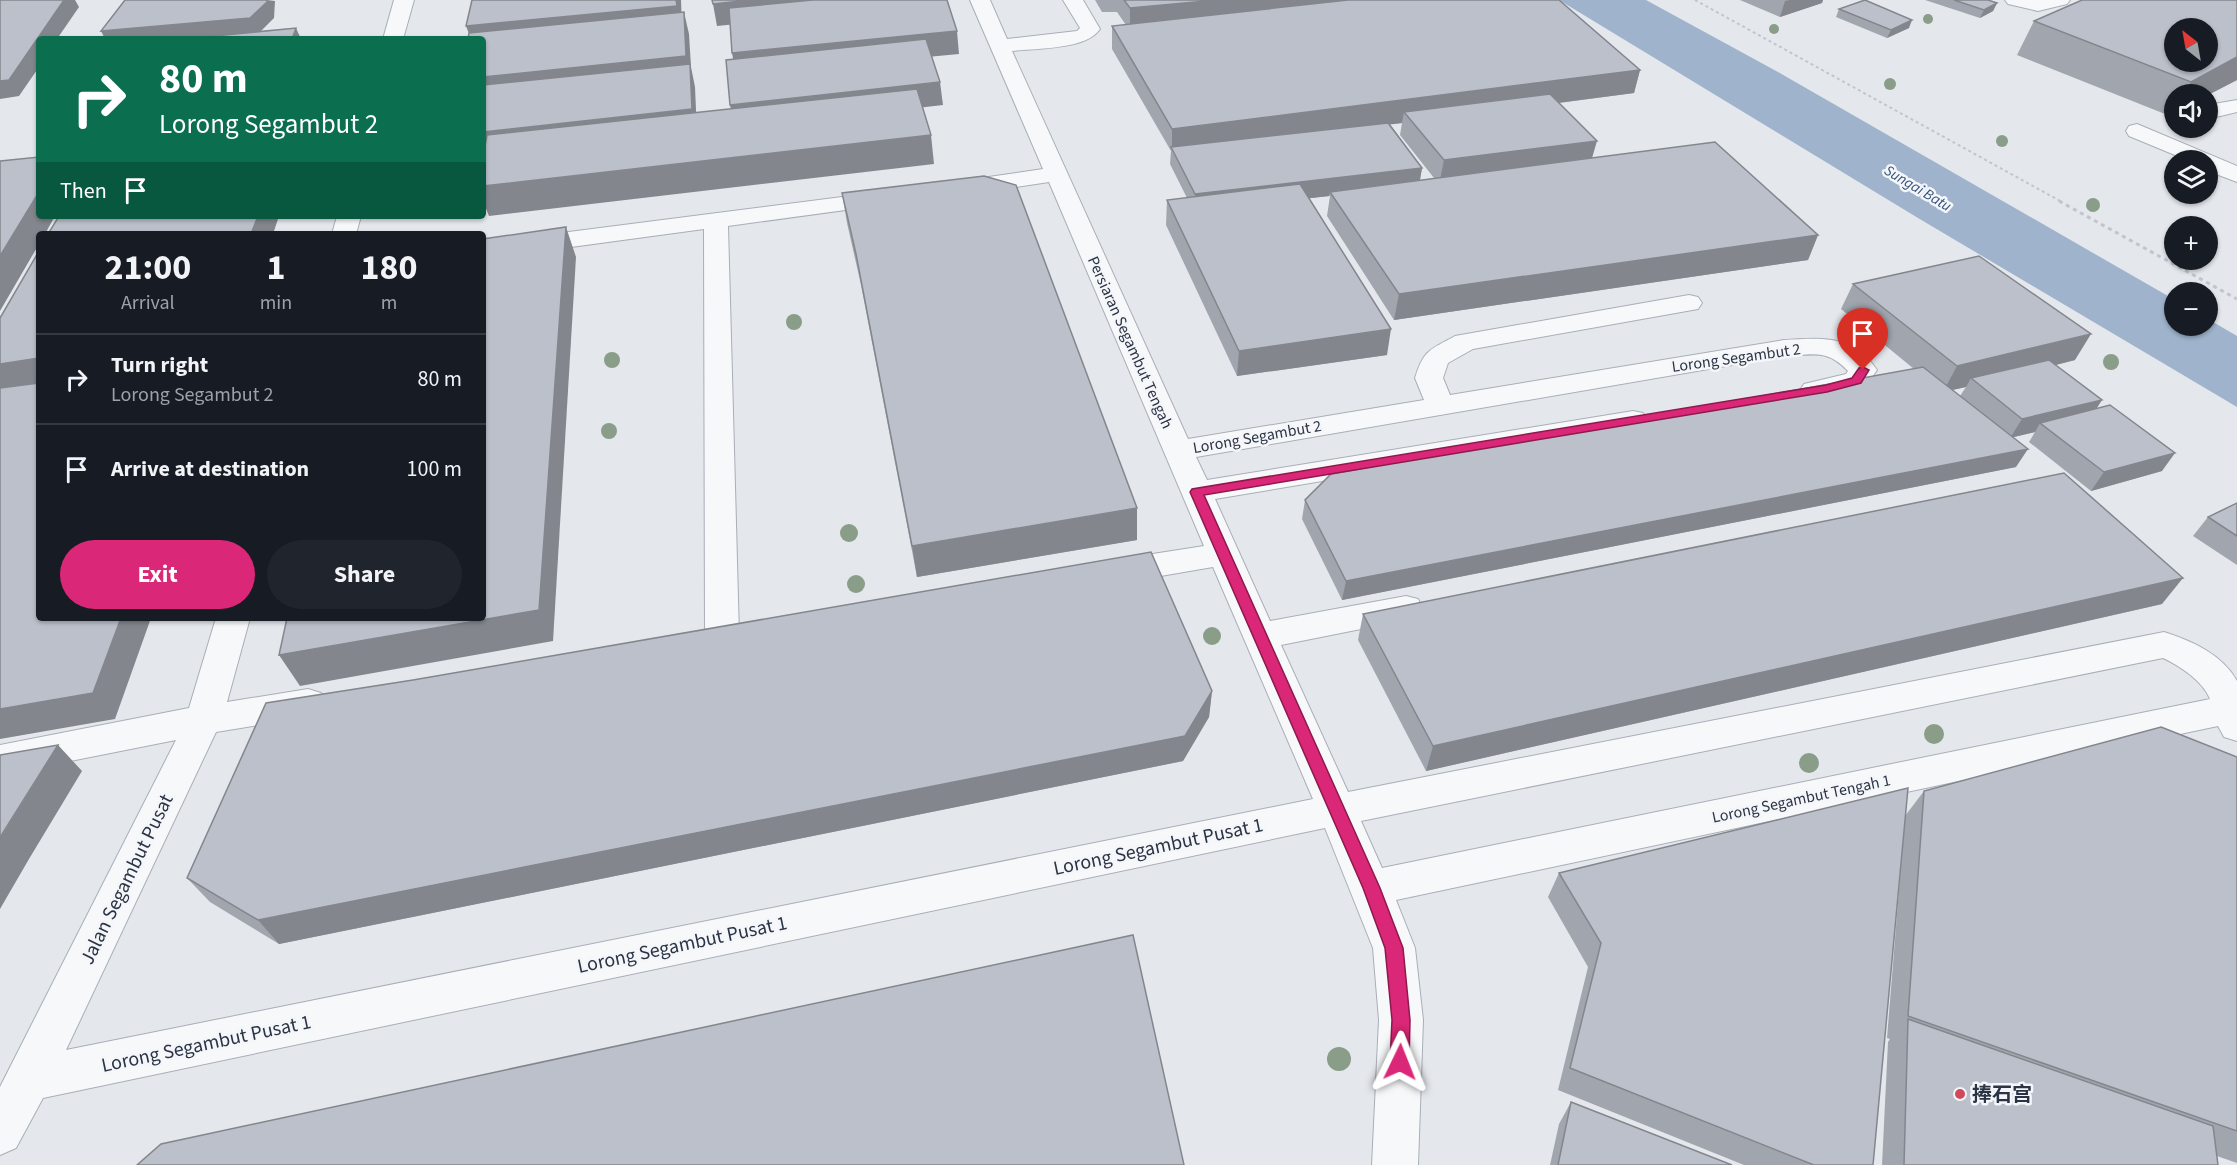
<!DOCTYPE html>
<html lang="en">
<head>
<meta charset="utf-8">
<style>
  :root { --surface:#171b24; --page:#20242c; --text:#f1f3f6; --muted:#9ea1a6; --line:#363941; --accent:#db2777 }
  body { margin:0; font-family:"Source Sans 3","Noto Sans SC",sans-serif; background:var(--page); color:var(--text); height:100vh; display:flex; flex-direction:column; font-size:22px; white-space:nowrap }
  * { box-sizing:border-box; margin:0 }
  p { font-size:20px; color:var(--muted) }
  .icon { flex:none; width:33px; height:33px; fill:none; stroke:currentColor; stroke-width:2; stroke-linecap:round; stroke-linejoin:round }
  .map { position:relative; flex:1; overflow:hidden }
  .panel { position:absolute; left:36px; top:231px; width:450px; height:390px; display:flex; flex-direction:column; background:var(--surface); border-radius:6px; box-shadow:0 2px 4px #0004 }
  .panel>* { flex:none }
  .top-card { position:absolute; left:36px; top:36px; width:450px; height:183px; border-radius:6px; box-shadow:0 2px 4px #0004; background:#0b6e4f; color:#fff; overflow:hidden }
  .needle { width:39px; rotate:329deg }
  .tools { position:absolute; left:2164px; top:18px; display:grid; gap:12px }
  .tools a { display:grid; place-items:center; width:54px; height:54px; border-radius:50%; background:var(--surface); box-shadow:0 2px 4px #0004; font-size:30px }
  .pin { position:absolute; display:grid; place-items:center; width:51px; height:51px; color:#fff; margin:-62px -26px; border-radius:50% 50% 50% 0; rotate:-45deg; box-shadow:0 0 6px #0007 }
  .pin .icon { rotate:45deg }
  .me { position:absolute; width:66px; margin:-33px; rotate:2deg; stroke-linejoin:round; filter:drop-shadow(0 0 4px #0008) }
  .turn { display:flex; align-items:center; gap:21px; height:126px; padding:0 24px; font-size:27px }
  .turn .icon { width:78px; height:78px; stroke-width:2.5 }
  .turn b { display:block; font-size:42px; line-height:51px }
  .then { display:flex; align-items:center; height:57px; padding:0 24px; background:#0003; gap:12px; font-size:22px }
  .eta { display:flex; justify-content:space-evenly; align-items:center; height:102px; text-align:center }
  .eta b { font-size:36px; font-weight:700; line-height:42px }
  .action { display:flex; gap:12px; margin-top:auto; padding:12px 24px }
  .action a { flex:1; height:69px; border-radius:36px; background:var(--accent); color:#fff; font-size:24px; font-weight:700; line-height:69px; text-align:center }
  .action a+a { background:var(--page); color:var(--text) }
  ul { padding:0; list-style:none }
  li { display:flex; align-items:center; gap:18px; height:90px; padding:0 24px; border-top:2px solid var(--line) }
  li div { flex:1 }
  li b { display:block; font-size:22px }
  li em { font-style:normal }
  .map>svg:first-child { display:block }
  .water { fill:#9fb4cc }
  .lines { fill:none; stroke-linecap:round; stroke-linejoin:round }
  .minor-casing { stroke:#a9aeb7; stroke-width:2 }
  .path-far1 { stroke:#c2c5cb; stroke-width:2; stroke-dasharray:3 3; stroke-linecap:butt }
  .path { stroke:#c2c5cb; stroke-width:3; stroke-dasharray:4 4; stroke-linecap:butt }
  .minor { fill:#f7f8fa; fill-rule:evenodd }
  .tree { fill:#899d89 }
  .wall { fill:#a1a5ae; fill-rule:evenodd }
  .shaded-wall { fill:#83868d }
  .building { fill:#bbc0ca; stroke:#83868d; stroke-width:1.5; fill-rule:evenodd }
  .route { fill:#db2777; stroke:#8e194d; stroke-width:1.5 }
  .poi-dot { fill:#d1495b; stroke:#f4f6f9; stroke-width:2 }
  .labels { text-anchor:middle; stroke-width:5; stroke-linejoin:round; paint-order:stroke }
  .far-water-label { font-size:15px; font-style:italic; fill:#34527a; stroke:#f4f6f9 }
  .street-label { font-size:16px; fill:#2b3445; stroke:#f4f6f9 }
  .near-street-label { font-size:20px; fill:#2b3445; stroke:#f4f6f9 }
  .near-poi-label { font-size:20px; font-weight:bold; fill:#2b3445; stroke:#f4f6f9; text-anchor:start }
</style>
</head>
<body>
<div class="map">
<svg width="2237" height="1165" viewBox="0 0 2237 1165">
  <rect width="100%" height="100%" fill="#e4e7ec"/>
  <path class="water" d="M1559,0H1646L1778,72L2175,300V326H2208V319L2237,336V407L1918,218Z"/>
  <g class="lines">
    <g class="minor-casing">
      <g id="minor">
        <path d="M394,0H414L403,39H383Z"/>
        <path d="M970,0H990L1007,39L1077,31L1080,28L1063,0H1083L1100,29C1086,50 1037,48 1012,51L1188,439L1424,400L1415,378C1424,349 1430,350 1455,336L1689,295L1698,297L1702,303L1698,309L1473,349L1448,363L1443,378L1450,395L1784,340C1822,338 1853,334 1877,370L1866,386L1814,399L1804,396L1800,390L1804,384L1846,374L1848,371C1826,348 1813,355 1784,356L1196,457L1207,480L1633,411L1643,413L1648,420L1643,427L1633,429L1215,499L1270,621L1406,596L1418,599L1423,608L1418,617L1406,620L1281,645L1348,792L2164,632C2192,641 2222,654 2237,681V741L2224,737L2218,726L1396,900L1415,948L1423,1020L1418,1165H1372L1379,1020L1373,948L1325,828L43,1098L16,1148L0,1155V1087L176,740L0,775V745L189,708L216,618H250L227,702L308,689L321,693L326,703L321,713L308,717L216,732L66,1050L1313,799L1213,567L1114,584L1102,580L1098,572L1102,564L1114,560L1204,546L1049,182L961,195L953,193L949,188L953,183L961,181L1043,169ZM2163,658C2180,666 2203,681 2210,699L1382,868L1361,821Z"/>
        <path d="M2005,0H2070L2067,4L2038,11L2008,4Z"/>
        <path d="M2237,100V112L2208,119V105Z"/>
        <path d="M2137,124L2237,166V182L2208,171V160H2187L2129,136L2126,131L2129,126Z"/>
        <path d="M889,191L897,193L901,198L897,203L728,226L739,635L734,644L722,648L710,644L705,635L704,229L483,259V243Z"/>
        <path d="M337,216H361L356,234H332Z"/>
      </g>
    </g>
    <path class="path-far1" d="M1695,0L2062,202"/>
    <path class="path" d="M2059,201L2237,299"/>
    <use href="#minor" class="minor"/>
  </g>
  <g class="tree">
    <circle cx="1928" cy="19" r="5"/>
    <circle cx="1774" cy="29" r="5"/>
    <circle cx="1890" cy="84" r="6"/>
    <circle cx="2002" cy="141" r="6"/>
    <circle cx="2093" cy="205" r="7"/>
    <circle cx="794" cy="322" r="8"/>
    <circle cx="612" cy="360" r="8"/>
    <circle cx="2111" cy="362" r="8"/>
    <circle cx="609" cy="431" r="8"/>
    <circle cx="849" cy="533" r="9"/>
    <circle cx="856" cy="584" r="9"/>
    <circle cx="1212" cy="636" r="9"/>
    <circle cx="1934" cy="734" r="10"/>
    <circle cx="1809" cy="763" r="10"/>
    <circle cx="1339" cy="1059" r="12"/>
  </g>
  <g class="wall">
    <path d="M1095,0H1559L1640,70L1634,93L1559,103L1592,158L1818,235L1808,260L1394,320L1327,216L1330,196L1309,198L1387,355L1237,376L1166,225L1167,200L1187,198L1170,164L1171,151L1112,49V26L1126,25L1117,12H1102ZM1402,123L1400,135L1434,178L1420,180L1422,168L1390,124Z"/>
    <path d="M1740,0H1823L1822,3L1780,17Z"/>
    <path d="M1925,0H1988L1997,3L1993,11L1980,18Z"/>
    <path d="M1839,9L1909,28L1887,38L1836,17Z"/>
    <path d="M2034,21L2237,80L2208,95V94H2175V114L2170,116L2017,55Z"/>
    <path d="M842,193L1137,540L917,577L861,285L847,223Z"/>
    <path d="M1853,284L2075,360L2056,365L2097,409L2162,471L2091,491L2029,442L2035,432L2013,437L2016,467L1342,600L1302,519L1305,500L1914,369L1841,309ZM1966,387L1960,396L1952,390Z"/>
    <path d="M2237,503V565L2193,536L2208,517Z"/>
    <path d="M2162,604L1426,771L1358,640L1363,614Z"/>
    <path d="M1212,691L1209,717L1183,761L279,944L210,902L187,878Z"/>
    <path d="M2237,757V1163L2217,1156L2218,1165H1882L1888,1042L1890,1039L1887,1038L1905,816L1924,791Z"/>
    <path d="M1559,873L1873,1165H1744L1558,1090L1588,967L1548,897Z"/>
    <path d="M1571,1102L1732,1165H1550L1559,1124Z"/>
  </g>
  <g class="shaded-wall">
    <path d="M64,0H75L79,7L57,39H39V67L19,96L0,99V81Z"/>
    <path d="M267,0L275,1L274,18L258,34L202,39H105L101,31Z"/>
    <path d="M676,0H681L682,28L471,39L466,26Z"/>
    <path d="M751,0H945V3L717,26L713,4Z"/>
    <path d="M1217,0H1446L1130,30V8Z"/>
    <path d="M1790,0H1823L1822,3L1780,17L1785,1Z"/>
    <path d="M1997,3L1993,11L1980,18L1984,10Z"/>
    <path d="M684,12L689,34L691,67L695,87L697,133L483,156V77Z"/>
    <path d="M1912,20L1909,28L1887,38L1891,30Z"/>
    <path d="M296,28L301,39H292Z"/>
    <path d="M957,31L959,54L736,75L732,53Z"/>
    <path d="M2237,57V80L2208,95V94H2183L2191,82Z"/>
    <path d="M1640,70L1634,93L1412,122L1404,112L1402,123L1174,152L1172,148V129Z"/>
    <path d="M940,82L943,105L735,129L730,105Z"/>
    <path d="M2175,108V114L2170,116Z"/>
    <path d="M931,135L934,164L489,216L483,201V186Z"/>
    <path d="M1597,141L1590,165L1439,185L1444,160Z"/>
    <path d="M1422,168L1419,185L1330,192L1329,196L1194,212L1195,194Z"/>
    <path d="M39,192V216H55L45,234H39V244L0,311V256Z"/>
    <path d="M258,216H279L273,234H251Z"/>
    <path d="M566,227L576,257L553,641L300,686L279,655Z"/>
    <path d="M1818,235L1808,260L1394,320L1399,294Z"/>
    <path d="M1391,329L1387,355L1237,376L1239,351Z"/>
    <path d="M2091,334L2075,360L1978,384L1971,378L1966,387L1943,392L1957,366Z"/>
    <path d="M39,358V387L0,392V364Z"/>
    <path d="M2102,400L2090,419L2040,423L2035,432L2010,438L2022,419Z"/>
    <path d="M2028,449L2016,467L1342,600L1346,581Z"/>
    <path d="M2175,453L2162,471L2091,491L2104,472Z"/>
    <path d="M1137,508V540L917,577L912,546Z"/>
    <path d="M2183,578L2162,604L1426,771L1433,746Z"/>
    <path d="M121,618H151L115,719L0,739V709Z"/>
    <path d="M1212,691L1209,717L1183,761L279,944L258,920Z"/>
    <path d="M58,745L82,771L29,859L0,909V838Z"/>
  </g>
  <g class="building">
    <path d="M0,0H64L9,80L0,81Z"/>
    <path d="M125,0H267V2L250,18L101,31Z"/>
    <path d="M472,0H676L677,6L466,26Z"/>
    <path d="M712,0H751L713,4Z"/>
    <path d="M813,0H947L957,31L732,53L729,8Z"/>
    <path d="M1124,0H1217L1130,8Z"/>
    <path d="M1348,0H1559L1640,70L1172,129L1112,26Z"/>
    <path d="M1865,0L1912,20L1891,30L1839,9Z"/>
    <path d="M1954,0H1988L1997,3L1984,10Z"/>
    <path d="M2082,0H2237V57L2191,82L2034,21ZM2175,28H2208V62H2175Z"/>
    <path d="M684,12L686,56L483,77V39H468L469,33Z"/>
    <path d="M296,28L292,39H184Z"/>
    <path d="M926,39L940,82L730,105L726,60Z"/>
    <path d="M690,64L692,109L483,132V85Z"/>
    <path d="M917,89L931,135L483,186V157L487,135Z"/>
    <path d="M1550,94L1597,141L1444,160L1404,112Z"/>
    <path d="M1388,123L1422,168L1195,194L1171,147Z"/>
    <path d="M1715,142L1818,235L1399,294L1330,192Z"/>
    <path d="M39,157V192L0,256V161Z"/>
    <path d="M984,176L1016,185L1137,508L912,546L856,254L842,193Z"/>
    <path d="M1300,184L1391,329L1239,351L1167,200Z"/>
    <path d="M59,216H258L251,234H48Z"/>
    <path d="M566,227L539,610L279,655L287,618H483V239Z"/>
    <path d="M39,251V358L0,364V318Z"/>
    <path d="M1979,256L2091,334L1957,366L1853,284Z"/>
    <path d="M2049,360L2102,400L2022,419L1971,378Z"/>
    <path d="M1923,367L2028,449L1346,581L1305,500L1331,474Z"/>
    <path d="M39,383V618H121L93,693L0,709V388Z"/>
    <path d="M2110,405L2175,453L2104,472L2040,423Z"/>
    <path d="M2064,473L2183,578L1433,746L1363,614Z"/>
    <path d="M2237,503V536L2208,517Z"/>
    <path d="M1151,552L1212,691L1185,736L258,920L187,878L266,703L413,680Z"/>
    <path d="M2161,727L2237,757V1131L1908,1016L1924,791Z"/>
    <path d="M58,745L2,834L0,838V755Z"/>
    <path d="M1908,788L1873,1165H1814L1570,1068L1601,943L1559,873Z"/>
    <path d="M1133,935L1184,1165H137L161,1144Z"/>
    <path d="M1908,1019L2213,1126L2218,1165H1904Z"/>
    <path d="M1571,1102L1732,1165H1558Z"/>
  </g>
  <path class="route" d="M1863,367L1869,370L1861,383L1827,392L1204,495L1380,888L1403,948L1410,1020L1409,1062L1406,1068L1400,1070L1393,1068L1390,1062L1392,1020L1385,948L1363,888L1190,492L1192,489L1826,385L1852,378L1859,368Z"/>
  <circle class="poi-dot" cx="1960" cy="1094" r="6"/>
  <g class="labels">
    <g class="far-water-label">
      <text transform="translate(1918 188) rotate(31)" y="5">Sungai Batu</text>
    </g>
    <g class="street-label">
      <text transform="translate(1131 342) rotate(66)" y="6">Persiaran Segambut Tengah</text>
      <text transform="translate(1736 357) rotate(-8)" y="6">Lorong Segambut 2</text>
      <text transform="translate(1257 436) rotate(-10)" y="6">Lorong Segambut 2</text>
      <text transform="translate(1801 798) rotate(-12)" y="6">Lorong Segambut Tengah 1</text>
    </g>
    <g class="near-street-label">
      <text transform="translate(1158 846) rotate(-12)" y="7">Lorong Segambut Pusat 1</text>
      <text transform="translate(126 879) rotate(-64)" y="7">Jalan Segambut Pusat</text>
      <text transform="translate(682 944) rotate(-12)" y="7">Lorong Segambut Pusat 1</text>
      <text transform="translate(206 1043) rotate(-12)" y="7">Lorong Segambut Pusat 1</text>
    </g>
    <g class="near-poi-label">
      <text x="1972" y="1101">捧石宫</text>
    </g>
  </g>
</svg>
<div class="tools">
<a><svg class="needle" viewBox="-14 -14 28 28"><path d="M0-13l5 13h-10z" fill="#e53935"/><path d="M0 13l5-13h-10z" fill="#9ea1a6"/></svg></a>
<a><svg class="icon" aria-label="sound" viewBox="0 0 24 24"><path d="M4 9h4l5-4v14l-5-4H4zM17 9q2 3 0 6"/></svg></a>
<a><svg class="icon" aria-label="layers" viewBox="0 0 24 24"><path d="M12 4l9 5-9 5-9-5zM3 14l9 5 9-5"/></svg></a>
<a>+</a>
<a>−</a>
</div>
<div class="pin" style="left:1863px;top:370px;background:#d93025"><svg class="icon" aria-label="arrive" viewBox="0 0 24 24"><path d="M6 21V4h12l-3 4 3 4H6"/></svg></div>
<svg class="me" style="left:1400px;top:1062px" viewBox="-20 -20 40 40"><path d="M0-17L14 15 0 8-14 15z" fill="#db2777" stroke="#fff" stroke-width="4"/></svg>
<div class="top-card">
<div class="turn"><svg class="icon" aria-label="right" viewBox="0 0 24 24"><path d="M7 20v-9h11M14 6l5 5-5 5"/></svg><div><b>80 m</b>Lorong Segambut 2</div></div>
<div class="then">Then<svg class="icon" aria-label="arrive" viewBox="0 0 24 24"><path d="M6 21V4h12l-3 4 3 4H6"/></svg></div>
</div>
<section class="panel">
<div class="eta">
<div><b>21:00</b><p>Arrival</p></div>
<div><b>1</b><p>min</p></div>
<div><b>180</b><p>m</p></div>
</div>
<ul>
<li><svg class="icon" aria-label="right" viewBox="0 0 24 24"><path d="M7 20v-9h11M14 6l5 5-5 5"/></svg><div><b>Turn right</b><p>Lorong Segambut 2</p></div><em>80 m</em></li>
<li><svg class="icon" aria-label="arrive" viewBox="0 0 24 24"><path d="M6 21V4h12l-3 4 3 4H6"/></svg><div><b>Arrive at destination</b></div><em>100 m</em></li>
</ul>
<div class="action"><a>Exit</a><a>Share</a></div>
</section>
</div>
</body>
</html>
